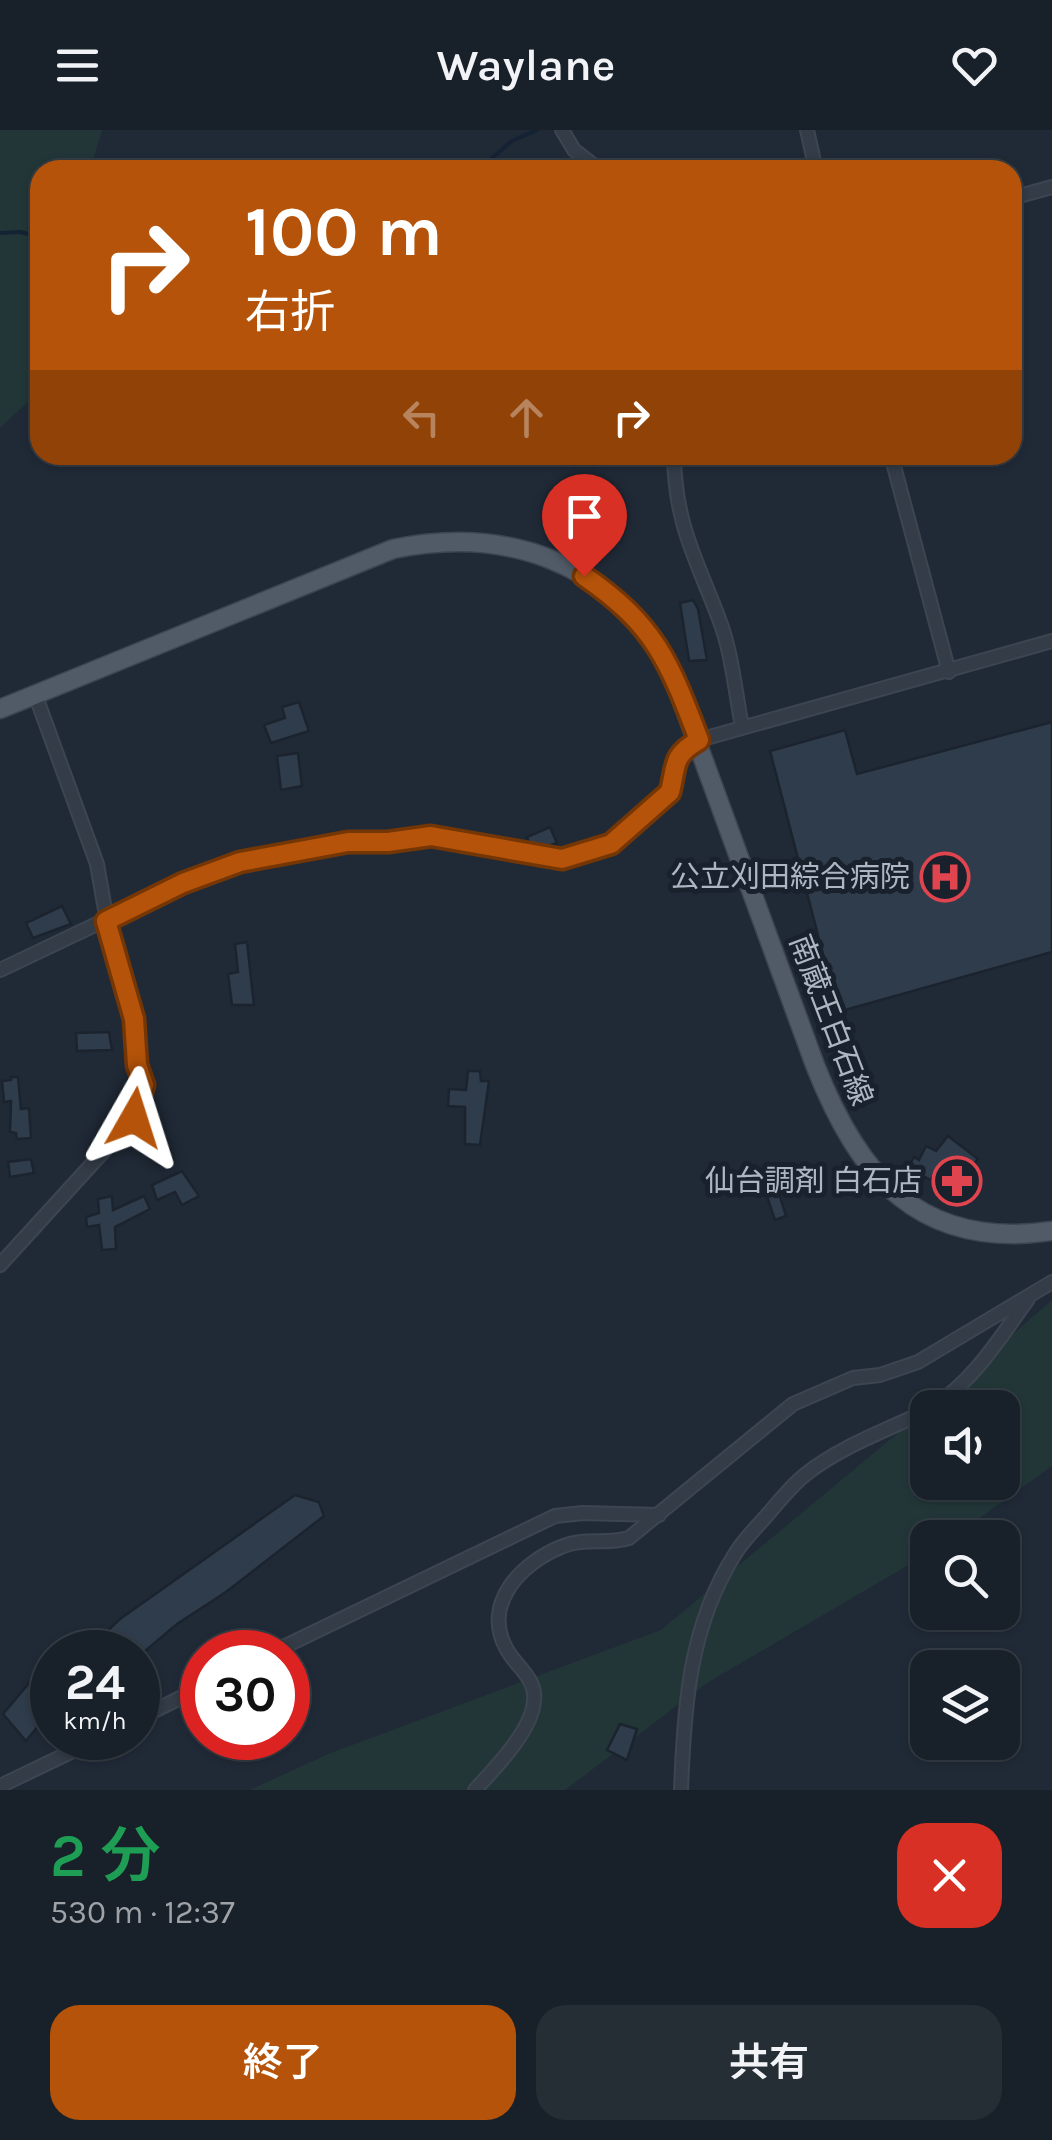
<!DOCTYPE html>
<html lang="ja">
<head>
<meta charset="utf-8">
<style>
  :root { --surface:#182029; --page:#252d35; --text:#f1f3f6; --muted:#9fa3a8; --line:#363e46; --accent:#b45309 }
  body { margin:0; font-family:Karla,"Noto Sans JP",sans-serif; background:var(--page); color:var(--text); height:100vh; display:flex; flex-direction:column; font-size:38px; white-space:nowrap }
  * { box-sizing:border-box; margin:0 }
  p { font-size:32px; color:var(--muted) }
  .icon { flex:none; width:55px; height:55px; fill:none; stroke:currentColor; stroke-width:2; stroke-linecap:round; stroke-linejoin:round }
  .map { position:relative; height:1660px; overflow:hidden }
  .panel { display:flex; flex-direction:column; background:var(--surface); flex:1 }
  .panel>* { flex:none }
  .guide { position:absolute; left:30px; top:30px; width:992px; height:305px; border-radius:30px; box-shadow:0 2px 8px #0004,0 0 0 2px var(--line); background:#b45309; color:#fff; overflow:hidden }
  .controls { position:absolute; left:910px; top:1260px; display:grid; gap:20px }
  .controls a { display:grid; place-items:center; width:110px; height:110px; border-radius:20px; background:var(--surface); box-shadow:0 2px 8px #0004,0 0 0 2px var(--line); font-size:50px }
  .speed { position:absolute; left:30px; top:1500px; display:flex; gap:20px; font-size:50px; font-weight:700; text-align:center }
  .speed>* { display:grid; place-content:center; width:130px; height:130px; border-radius:50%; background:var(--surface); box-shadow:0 2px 8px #0004,0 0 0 2px var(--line); line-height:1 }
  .speed small { font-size:25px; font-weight:400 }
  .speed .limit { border:15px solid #d22; background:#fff; color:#111 }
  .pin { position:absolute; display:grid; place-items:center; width:85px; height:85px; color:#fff; margin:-102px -42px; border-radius:50% 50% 50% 0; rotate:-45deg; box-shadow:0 0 10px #0007 }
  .pin .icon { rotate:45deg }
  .me { position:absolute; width:110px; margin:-55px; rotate:6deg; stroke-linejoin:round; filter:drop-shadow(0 0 8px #0008) }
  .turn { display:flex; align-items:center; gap:35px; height:210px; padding:0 50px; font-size:45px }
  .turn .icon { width:130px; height:130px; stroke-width:2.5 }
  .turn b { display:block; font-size:70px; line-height:85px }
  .lanes { display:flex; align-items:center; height:95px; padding:0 50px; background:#0003; justify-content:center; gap:50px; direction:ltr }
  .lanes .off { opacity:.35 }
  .round { display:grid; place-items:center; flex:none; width:105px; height:105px; border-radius:30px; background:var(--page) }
  .overview { display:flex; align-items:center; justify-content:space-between; height:170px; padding:0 50px }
  h1 { font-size:60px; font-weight:600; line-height:75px; color:#1e9e55 }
  .action { display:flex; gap:20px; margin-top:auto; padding:20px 50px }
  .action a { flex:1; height:115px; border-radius:30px; background:var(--accent); color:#fff; font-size:40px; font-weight:600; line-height:115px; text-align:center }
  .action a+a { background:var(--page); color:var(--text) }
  header { display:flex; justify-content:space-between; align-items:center; height:130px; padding:0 50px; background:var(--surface); font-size:45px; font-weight:600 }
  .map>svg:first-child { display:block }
  .green { fill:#223638 }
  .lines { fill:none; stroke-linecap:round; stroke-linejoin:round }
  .stream { stroke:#142234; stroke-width:4 }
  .building { fill:#2f3c4b; stroke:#1b232e; stroke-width:2.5 }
  .minor-casing { stroke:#3d4551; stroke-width:16 }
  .major-casing { stroke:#3d4551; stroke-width:21 }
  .minor { stroke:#333c47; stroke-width:12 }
  .major { stroke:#515b67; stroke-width:18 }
  .route-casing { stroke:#753606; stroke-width:25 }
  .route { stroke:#b45309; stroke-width:18 }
  .labels { text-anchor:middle; stroke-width:10; stroke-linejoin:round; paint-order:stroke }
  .poi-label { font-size:30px; fill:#adb7c4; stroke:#19212c; text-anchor:end }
  .street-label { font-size:30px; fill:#adb7c4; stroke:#19212c }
</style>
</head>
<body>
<header><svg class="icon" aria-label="menu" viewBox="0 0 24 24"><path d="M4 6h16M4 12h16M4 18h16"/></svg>Waylane<svg class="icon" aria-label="heart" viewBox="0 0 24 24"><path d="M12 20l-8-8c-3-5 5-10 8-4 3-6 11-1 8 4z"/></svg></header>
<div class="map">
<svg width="1052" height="1660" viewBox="0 0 1052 1660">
  <rect width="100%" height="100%" fill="#202a37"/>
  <g class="green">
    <path d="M0,0H102L90,40H40V260L0,298Z"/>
    <path d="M1052,1170V1336L953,1407L928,1408L927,1424L707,1553L565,1660H250L328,1624L661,1500L928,1278V1352H1002V1278H928Z"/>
  </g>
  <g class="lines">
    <g class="stream">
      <path d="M339,40L356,35L378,40"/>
      <path d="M478,40L512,11L537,0"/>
      <path d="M0,103L20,102L40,107"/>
    </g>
  </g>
  <g class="building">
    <path d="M605,377L623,402L608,413L590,390Z"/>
    <path d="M693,470L698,479L707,530L689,531L680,473Z"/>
    <path d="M299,572L309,601L271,613L264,595L285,588L282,577Z"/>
    <path d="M1052,592V822L838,882L770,621L845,600L857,644Z"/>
    <path d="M298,623L302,656L281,660L277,626Z"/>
    <path d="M550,697L557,713L548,716L529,713L527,707Z"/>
    <path d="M62,776L71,794L33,808L26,793Z"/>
    <path d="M247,812L254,875H232L228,844L238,842L235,814Z"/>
    <path d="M109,902L112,920L77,921L76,903Z"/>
    <path d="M468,941H480L481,951H489L480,1015L465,1014V977L448,976L449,959L466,960Z"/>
    <path d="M11,947H18L21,979L29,978L31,1008L17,1009L16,1003L10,1002L11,971L4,972L2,951L11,950Z"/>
    <path d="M948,1006L978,1029L969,1040L973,1044L955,1063L934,1044L931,1050L908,1038L914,1027L919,1030L926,1016L936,1021Z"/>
    <path d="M31,1029L34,1043L10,1047L8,1032Z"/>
    <path d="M182,1041L199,1066L182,1075L175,1062L157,1070L152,1055Z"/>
    <path d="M776,1054L786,1086L775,1090L764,1058Z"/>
    <path d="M112,1066L113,1080L144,1066L150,1079L115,1097L116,1119L102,1120L99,1095L87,1097L86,1087L99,1083L98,1069Z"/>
    <path d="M295,1365L319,1372L324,1386L226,1462L177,1494L144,1522H53L90,1507L99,1509L120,1489Z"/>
    <path d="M52,1526V1579L26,1611L3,1584Z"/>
    <path d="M620,1594L637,1599L627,1630L607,1620Z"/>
  </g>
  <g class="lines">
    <g class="minor-casing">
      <g id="minor">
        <path d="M562,0L574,20L600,40"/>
        <path d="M807,0L816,40"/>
        <path d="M1012,68L1052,57"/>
        <path d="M674,325C675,394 696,428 719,489C732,522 735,561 742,596"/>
        <path d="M891,325L949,542"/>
        <path d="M0,840L183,753L240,733L348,711L388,712L431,706L562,729L611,714L670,661C677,634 672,626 699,610L1052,511"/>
        <path d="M0,1135L134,988L144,955L137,935L134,889L107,791L97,734L35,564"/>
        <path d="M931,1278C974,1251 999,1209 1028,1169"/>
        <path d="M273,1522L555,1386L583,1383L659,1385"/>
        <path d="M138,1589L202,1557"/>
        <path d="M0,1656L100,1608"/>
        <path d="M475,1660C494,1639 532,1601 534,1571C537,1548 515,1536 506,1518C482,1474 521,1433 561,1417C584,1407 606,1415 629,1408L793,1274L853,1248L880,1245L918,1232L1052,1152"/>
        <path d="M681,1660C684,1578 689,1496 735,1424C744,1409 757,1397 769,1383C780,1370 792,1355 806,1344C841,1316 888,1300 928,1280"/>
      </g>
    </g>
    <g class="major-casing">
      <path id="major" d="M0,579L393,419C506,396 608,431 668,533L815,935C859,1047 920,1120 1052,1101"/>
    </g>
    <use href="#minor" class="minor"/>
    <use href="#major" class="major"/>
  </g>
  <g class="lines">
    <g class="route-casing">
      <path id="route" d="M134,988L144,955L137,935L134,889L106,791L183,753L240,732L348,712H388L431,706L562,729L611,714L670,662C677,633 672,626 699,610C669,531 655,495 584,446"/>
    </g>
    <use href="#route" class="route"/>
  </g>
  <defs>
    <g id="hospital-ring" transform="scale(2.5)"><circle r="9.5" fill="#19212c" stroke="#e0444e" stroke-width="1.5"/><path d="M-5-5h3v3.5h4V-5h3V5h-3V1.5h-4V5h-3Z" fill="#e0444e"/></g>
    <g id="pharmacy-ring" transform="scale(2.5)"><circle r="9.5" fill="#19212c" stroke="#e0444e" stroke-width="1.5"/><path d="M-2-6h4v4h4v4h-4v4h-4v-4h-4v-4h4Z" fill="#e0444e"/></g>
  </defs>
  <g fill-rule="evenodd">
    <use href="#hospital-ring" x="945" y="747"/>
    <use href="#pharmacy-ring" x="957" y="1051"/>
  </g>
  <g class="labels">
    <g class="poi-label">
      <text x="910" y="757">公立刈田綜合病院</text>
      <text x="922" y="1061">仙台調剤 白石店</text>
    </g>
    <g class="street-label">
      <text transform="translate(831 890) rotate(69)" y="10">南蔵王白石線</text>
    </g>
  </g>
</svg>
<div class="controls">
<a><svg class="icon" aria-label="sound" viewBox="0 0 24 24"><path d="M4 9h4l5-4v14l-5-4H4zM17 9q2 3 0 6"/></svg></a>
<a><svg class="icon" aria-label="search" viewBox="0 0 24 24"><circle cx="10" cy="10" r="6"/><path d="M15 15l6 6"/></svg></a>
<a><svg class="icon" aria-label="layers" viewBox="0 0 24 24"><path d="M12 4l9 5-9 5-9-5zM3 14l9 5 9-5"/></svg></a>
</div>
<div class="speed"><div>24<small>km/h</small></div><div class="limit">30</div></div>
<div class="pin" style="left:584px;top:446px;background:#d93025"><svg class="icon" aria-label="arrive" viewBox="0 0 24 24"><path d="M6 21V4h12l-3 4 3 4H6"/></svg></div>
<svg class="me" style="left:134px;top:988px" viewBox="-20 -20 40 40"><path d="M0-17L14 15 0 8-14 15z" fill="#b45309" stroke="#fff" stroke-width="4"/></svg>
<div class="guide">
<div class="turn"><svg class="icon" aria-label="right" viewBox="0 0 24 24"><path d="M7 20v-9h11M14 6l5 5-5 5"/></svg><div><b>100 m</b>右折</div></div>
<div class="lanes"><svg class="icon off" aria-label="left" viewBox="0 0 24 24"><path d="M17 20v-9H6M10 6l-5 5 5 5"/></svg><svg class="icon off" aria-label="ahead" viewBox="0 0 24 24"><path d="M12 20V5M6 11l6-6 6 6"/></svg><svg class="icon" aria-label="right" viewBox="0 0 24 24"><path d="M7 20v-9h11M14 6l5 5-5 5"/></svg></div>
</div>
</div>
<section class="panel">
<div class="overview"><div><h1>2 分</h1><p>530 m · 12:37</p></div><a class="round" style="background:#d93025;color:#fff"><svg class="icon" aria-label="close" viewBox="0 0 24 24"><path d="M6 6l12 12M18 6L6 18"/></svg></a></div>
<div class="action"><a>終了</a><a>共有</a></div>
</section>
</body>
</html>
